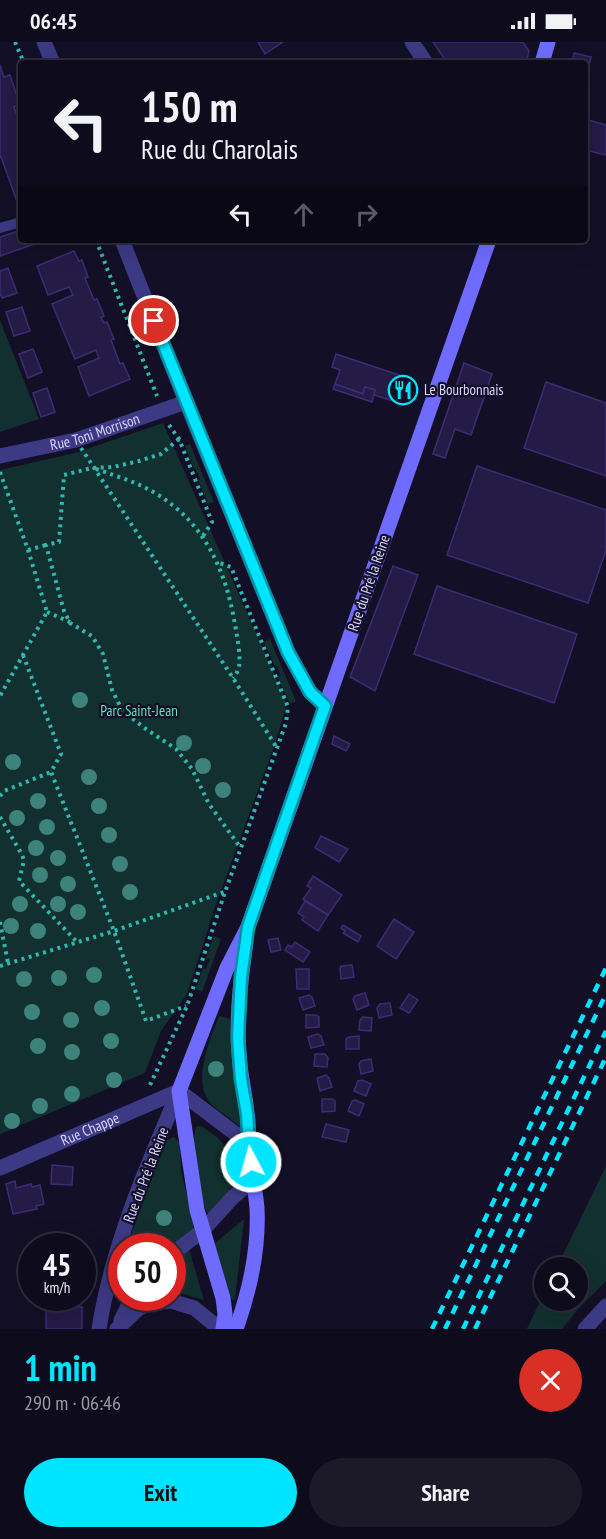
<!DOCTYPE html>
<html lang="en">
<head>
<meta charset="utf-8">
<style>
  :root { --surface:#0e0b1c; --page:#1c1929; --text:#f1f3f6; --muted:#9b9ba3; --line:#2e2b3b; --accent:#00e5ff }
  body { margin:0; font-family:"PT Sans Narrow",sans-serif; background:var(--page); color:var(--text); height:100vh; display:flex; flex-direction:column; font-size:22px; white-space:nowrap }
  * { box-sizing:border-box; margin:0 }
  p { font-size:20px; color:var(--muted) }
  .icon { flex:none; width:33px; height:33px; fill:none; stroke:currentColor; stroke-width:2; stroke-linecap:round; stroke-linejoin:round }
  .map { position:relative; height:1287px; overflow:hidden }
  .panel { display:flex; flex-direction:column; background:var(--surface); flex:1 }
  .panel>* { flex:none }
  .hud { position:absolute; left:18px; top:18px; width:570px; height:183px; border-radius:6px; box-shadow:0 6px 24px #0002,0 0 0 2px var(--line); background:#0e0b1c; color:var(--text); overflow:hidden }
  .tools { position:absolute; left:534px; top:1215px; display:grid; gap:12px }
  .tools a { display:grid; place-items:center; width:54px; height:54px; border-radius:50%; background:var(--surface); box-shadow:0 6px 24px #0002,0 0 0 2px var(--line); font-size:30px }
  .speed { position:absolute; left:18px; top:1191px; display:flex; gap:12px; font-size:30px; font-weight:700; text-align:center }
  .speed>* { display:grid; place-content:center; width:78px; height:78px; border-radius:50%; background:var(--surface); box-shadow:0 6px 24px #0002,0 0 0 2px var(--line); line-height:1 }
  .speed small { font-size:15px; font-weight:400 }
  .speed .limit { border:9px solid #d22; background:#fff; color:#111 }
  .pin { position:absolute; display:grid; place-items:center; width:51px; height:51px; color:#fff; margin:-26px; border:3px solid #fff; border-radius:50%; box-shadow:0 2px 6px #0007 }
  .me { position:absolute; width:66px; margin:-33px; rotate:354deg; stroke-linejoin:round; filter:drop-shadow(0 0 4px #0008) }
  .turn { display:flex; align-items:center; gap:21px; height:126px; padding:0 24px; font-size:27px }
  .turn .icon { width:78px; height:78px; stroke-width:2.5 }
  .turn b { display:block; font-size:42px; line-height:51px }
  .lanes { display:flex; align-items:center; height:57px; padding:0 24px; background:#0003; justify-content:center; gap:30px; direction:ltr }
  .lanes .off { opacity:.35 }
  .round { display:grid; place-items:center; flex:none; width:63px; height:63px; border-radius:32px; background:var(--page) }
  .overview { display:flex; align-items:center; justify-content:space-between; height:102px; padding:0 24px }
  h1 { font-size:36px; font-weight:600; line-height:45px; color:var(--accent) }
  .button { display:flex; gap:12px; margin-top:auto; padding:12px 24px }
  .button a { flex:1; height:69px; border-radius:36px; background:var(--accent); color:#111; font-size:24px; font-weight:600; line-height:69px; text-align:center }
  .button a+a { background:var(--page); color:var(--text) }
  .status { display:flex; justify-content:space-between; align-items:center; height:42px; padding:0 30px; background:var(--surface); direction:ltr }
  .status svg { height:16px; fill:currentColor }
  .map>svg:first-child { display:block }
  .green { fill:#12302f }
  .building { fill:#241b47; stroke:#3b2d73; stroke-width:1.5 }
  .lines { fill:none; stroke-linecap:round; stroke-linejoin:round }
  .path { stroke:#2fb8b0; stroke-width:4; stroke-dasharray:3 4.5; stroke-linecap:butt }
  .service { stroke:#3d3a85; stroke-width:10 }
  .minor { stroke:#3d3a85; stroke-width:15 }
  .secondary { stroke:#6f6bff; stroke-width:15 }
  .rail { stroke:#00e5ff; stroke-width:4.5; stroke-dasharray:9 8; stroke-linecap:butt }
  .path-bridge { stroke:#2fb8b0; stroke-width:4; stroke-dasharray:3 4.5; stroke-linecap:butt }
  .tree { fill:#3d827b }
  .route-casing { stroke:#0095a6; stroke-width:15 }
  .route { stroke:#00e5ff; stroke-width:10 }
  .labels { text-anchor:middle; stroke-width:4.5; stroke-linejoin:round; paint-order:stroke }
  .poi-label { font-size:15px; fill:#d9d4ff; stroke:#130f26; text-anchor:start }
  .street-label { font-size:15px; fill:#d9d4ff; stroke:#130f26 }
  .park-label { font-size:15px; fill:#5fe0c0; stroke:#130f26 }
</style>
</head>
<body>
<div class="status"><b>06:45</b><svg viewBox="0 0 49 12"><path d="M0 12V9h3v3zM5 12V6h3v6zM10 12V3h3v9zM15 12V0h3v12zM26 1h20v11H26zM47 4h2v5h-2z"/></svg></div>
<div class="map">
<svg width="606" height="1287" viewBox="0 0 606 1287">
  <rect width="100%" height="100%" fill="#130f26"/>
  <g class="green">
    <path d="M0,278L39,377L0,390Z"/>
    <path d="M163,381L287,661L275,702L216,862L187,952L161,989L145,1031L0,1092V428L75,411Z"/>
    <path d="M190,402L214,460L208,462L198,438L200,437L196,427H194L185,404Z"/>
    <path d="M270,597L296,659L290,662L278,636L281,634L277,624H275L264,600Z"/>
    <path d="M214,894L221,897L202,950L196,947L203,926L206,927L210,917L206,916Z"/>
    <path d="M219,974L230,977L232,1020L235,1044L245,1081L240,1085C232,1076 220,1071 211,1062C191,1039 210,998 219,974Z"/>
    <path d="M201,1084L217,1095L229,1109L233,1123L231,1145L212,1170L208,1172C206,1167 203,1163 202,1158C197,1143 191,1098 196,1085Z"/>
    <path d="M174,1095L180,1101L181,1129L194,1183L192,1187L170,1204H127L164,1103L167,1098Z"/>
    <path d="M606,1124V1239L579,1266L562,1287H527L544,1251V1258H578V1226L557,1225Z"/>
    <path d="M244,1177L235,1257L232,1258L214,1202Z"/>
    <path d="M189,1207L204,1258L173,1249L172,1222Z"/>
  </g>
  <g class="building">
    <path d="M258,0H283L265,12Z"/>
    <path d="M433,0H523L529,9L526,21H447Z"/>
    <path d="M574,11L591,15L585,41V21H572Z"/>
    <path d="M0,23L4,35L10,33L20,63L14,65L21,85V168H20L1,115H0Z"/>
    <path d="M585,77L606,83V113L585,108Z"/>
    <path d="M21,188V198H46L0,214V195Z"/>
    <path d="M74,209L79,219L82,218L88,235L85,236L94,258L97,257L104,274L101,276L104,281L107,280L114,297L111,298L120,322L123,321L130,337L89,354L78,325L99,316L96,308L75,317L52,262L73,253L69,245L48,253L37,224Z"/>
    <path d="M8,226L17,251L2,256L0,251V229Z"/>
    <path d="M22,265L30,289L14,294L6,270Z"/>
    <path d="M33,307L42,330L28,336L19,312Z"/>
    <path d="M336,312L411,337L402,362L374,353L375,348L365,345L363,352L335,342L340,328L332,325Z"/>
    <path d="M464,321L492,332L471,393L455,387L445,416L433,412Z"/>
    <path d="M546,340L606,361V434L524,406Z"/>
    <path d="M335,342L363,352L365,345L375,348L372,360L333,347Z"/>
    <path d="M47,346L55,370L41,375L33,351Z"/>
    <path d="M477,424L606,468V508L588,561L447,513Z"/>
    <path d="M393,524L418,533L375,649L350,635Z"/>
    <path d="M437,544L577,592L554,661L414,612Z"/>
    <path d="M334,694L350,702L346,709L332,702Z"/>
    <path d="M321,794L348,807L339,820L315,806Z"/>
    <path d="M313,834L342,853L328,873L303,857L311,846L307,844Z"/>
    <path d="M305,859L328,873L318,889L302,878L304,875L298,871Z"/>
    <path d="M394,877L414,890L396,917L377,904Z"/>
    <path d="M343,883L361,894L358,900L343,891L345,889L341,886Z"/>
    <path d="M278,896L281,908L271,910L268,898Z"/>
    <path d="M295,900L310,910L303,920L285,908L288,903L292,905Z"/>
    <path d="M352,923L354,935L341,937L340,927L341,924Z"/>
    <path d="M296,927H309V947H297Z"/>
    <path d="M365,951L369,963L357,968L353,957L355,954Z"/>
    <path d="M409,952L418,958L409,971L400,966Z"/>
    <path d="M309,953L312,955L315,964L303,968L299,956Z"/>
    <path d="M390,961L392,973L379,976L377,966L380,962Z"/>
    <path d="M306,973H316L319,975V985L306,986Z"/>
    <path d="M363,975L372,976L371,989L359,988L360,978Z"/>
    <path d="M318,992L321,994L324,1003L311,1006L308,995Z"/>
    <path d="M359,994V1007H346V997L349,995Z"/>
    <path d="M315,1012H325L328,1016L327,1025L314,1024Z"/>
    <path d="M371,1017L373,1029L361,1032L359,1022L361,1019Z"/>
    <path d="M326,1033L329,1036L332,1045L320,1049L317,1036Z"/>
    <path d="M362,1038L371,1042L366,1054L354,1049L358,1039Z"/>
    <path d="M322,1057H332L335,1059V1069L322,1070Z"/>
    <path d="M355,1058L364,1062L359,1074L348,1069L352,1059Z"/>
    <path d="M326,1082L349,1088L346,1100L322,1095Z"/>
    <path d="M52,1123L73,1125L72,1143L51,1142Z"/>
    <path d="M15,1139L16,1146L31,1142L32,1145L40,1143L44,1162L36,1164L37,1167L13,1172L6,1142Z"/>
    <path d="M74,1259V1265H82V1287H46V1260Z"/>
  </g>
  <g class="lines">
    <g class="path">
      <path d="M15,0L24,21"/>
      <path d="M96,198L157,354"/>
      <path d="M169,383L179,397L212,480L203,494"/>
      <path d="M179,397L161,412L139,419L113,425L92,426L64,433L59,500L46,503L64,569L70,581L92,594L103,612L112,648L122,668L143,685L176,707L192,727L209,762L240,805"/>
      <path d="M96,427C116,434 137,440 155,451C204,480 226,528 235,583C237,592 242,621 238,628C237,631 235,633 233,636"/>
      <path d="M0,430L28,508L47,570L0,654"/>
      <path d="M28,508L46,503"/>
      <path d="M47,570L70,580"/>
      <path d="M23,613L61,712L51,730L114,889L146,979L186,964"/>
      <path d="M0,754L4,749L51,730"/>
      <path d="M0,775L21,811L24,818L19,839L78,901"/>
      <path d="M0,880L8,921"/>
      <path d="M0,924L114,889L224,850"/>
      <path d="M150,1043L187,964L225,850L286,681L288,665L231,525L217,520"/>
    </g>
    <path class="service" d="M0,186L21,180"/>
    <g class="minor">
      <path d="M44,0L53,21"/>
      <path d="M412,0L426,21"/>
      <path d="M122,198L186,360L288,610L310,650L325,664"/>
      <path id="s1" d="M0,414L76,398L186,360"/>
      <path d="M179,1049L249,1102"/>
      <path id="s2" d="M0,1126L179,1049"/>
      <path d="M172,1212L202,1189L233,1155L254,1137"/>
      <path d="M121,1278L132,1256"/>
      <path d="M99,1287C112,1204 146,1126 179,1049"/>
      <path d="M117,1287L139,1266L152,1261L171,1259L194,1266L220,1287"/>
      <path d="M585,1287L606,1264"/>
    </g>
    <g class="secondary">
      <path d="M542,21L548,0"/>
      <path d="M223,1287L225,1272L223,1256L197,1168L179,1049L227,926L248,885L489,198"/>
      <path d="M236,1287C250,1248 259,1208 257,1166C255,1145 251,1124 249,1103C248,1092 249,1081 247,1071C245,1051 240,1032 239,1012C236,974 241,936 246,899"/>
    </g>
    <g class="rail">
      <path d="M432,1287L606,926"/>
      <path d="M445,1287L606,952"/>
      <path d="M463,1287L606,989"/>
      <path d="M475,1287L606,1015"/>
    </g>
    <path class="path-bridge" d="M81,406L233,636L277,706"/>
  </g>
  <g class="tree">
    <circle cx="80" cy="658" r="8"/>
    <circle cx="184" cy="701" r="8"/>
    <circle cx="13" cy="720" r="8"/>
    <circle cx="203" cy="724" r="8"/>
    <circle cx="89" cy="735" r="8"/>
    <circle cx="223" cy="748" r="8"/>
    <circle cx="38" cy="759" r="8"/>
    <circle cx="99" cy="764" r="8"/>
    <circle cx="17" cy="776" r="8"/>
    <circle cx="47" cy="785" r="8"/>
    <circle cx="109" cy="793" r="8"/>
    <circle cx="36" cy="806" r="8"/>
    <circle cx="58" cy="816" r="8"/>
    <circle cx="120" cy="822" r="8"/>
    <circle cx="40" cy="833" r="8"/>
    <circle cx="68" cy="842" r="8"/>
    <circle cx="130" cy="850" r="8"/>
    <circle cx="20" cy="862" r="8"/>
    <circle cx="58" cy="862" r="8"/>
    <circle cx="78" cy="870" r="8"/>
    <circle cx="11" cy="884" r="8"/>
    <circle cx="38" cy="889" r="8"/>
    <circle cx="94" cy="933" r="8"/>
    <circle cx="59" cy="936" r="8"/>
    <circle cx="24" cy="937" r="8"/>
    <circle cx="102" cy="966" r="8"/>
    <circle cx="32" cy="970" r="8"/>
    <circle cx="71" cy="978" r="8"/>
    <circle cx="111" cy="999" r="8"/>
    <circle cx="38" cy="1004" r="8"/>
    <circle cx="72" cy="1010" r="8"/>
    <circle cx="216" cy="1027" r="8"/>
    <circle cx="114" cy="1038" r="8"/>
    <circle cx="72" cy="1052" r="8"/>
    <circle cx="40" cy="1064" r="8"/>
    <circle cx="12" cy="1079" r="8"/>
    <circle cx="164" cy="1176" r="8"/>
  </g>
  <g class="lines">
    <g class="route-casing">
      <path id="route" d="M154,279L288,610L310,650L325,664L248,885L241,935L238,996L241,1037L247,1072L249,1102L251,1120"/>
    </g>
    <use href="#route" class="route"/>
  </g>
  <defs>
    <g id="restaurant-ring" transform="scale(1.5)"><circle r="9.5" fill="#130f26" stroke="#00e5ff" stroke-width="1.5"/><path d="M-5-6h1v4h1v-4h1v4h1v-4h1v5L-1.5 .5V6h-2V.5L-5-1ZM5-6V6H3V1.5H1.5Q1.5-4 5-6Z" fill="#00e5ff"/></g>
  </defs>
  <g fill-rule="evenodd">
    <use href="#restaurant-ring" x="403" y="348"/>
  </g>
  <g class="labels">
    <g class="poi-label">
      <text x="424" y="353">Le Bourbonnais</text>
    </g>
    <g class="street-label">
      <text dy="5" stroke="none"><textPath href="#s1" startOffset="98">Rue Toni Morrison</textPath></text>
      <text transform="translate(369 541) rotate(-71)" y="5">Rue du Pré la Reine</text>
      <text dy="5" stroke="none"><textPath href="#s2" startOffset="98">Rue Chappe</textPath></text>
      <text transform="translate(146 1133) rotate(-69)" y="5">Rue du Pré la Reine</text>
    </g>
    <g class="park-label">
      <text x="139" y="674">Parc Saint-Jean</text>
    </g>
  </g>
</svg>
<div class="tools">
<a><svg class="icon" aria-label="search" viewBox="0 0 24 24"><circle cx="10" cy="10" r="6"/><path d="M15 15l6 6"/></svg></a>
</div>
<div class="speed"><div>45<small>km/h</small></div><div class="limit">50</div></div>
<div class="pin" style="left:154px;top:279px;background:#d93025"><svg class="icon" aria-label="arrive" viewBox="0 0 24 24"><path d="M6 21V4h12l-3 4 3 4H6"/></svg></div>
<svg class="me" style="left:251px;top:1120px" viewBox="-20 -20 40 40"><circle r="17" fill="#00e5ff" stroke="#fff" stroke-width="3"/><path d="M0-11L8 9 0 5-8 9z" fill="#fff"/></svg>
<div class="hud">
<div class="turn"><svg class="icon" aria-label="left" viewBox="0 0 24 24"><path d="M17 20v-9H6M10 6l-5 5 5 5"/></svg><div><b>150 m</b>Rue du Charolais</div></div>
<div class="lanes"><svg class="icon" aria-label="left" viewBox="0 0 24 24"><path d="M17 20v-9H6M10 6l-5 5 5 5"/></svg><svg class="icon off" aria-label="ahead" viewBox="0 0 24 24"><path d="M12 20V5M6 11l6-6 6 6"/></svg><svg class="icon off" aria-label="right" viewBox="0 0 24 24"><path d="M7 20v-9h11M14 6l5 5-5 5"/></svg></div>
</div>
</div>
<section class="panel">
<div class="overview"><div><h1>1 min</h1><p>290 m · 06:46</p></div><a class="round" style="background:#d93025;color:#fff"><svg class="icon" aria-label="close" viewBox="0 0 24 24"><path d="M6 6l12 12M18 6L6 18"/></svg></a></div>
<div class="button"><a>Exit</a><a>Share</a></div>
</section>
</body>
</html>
